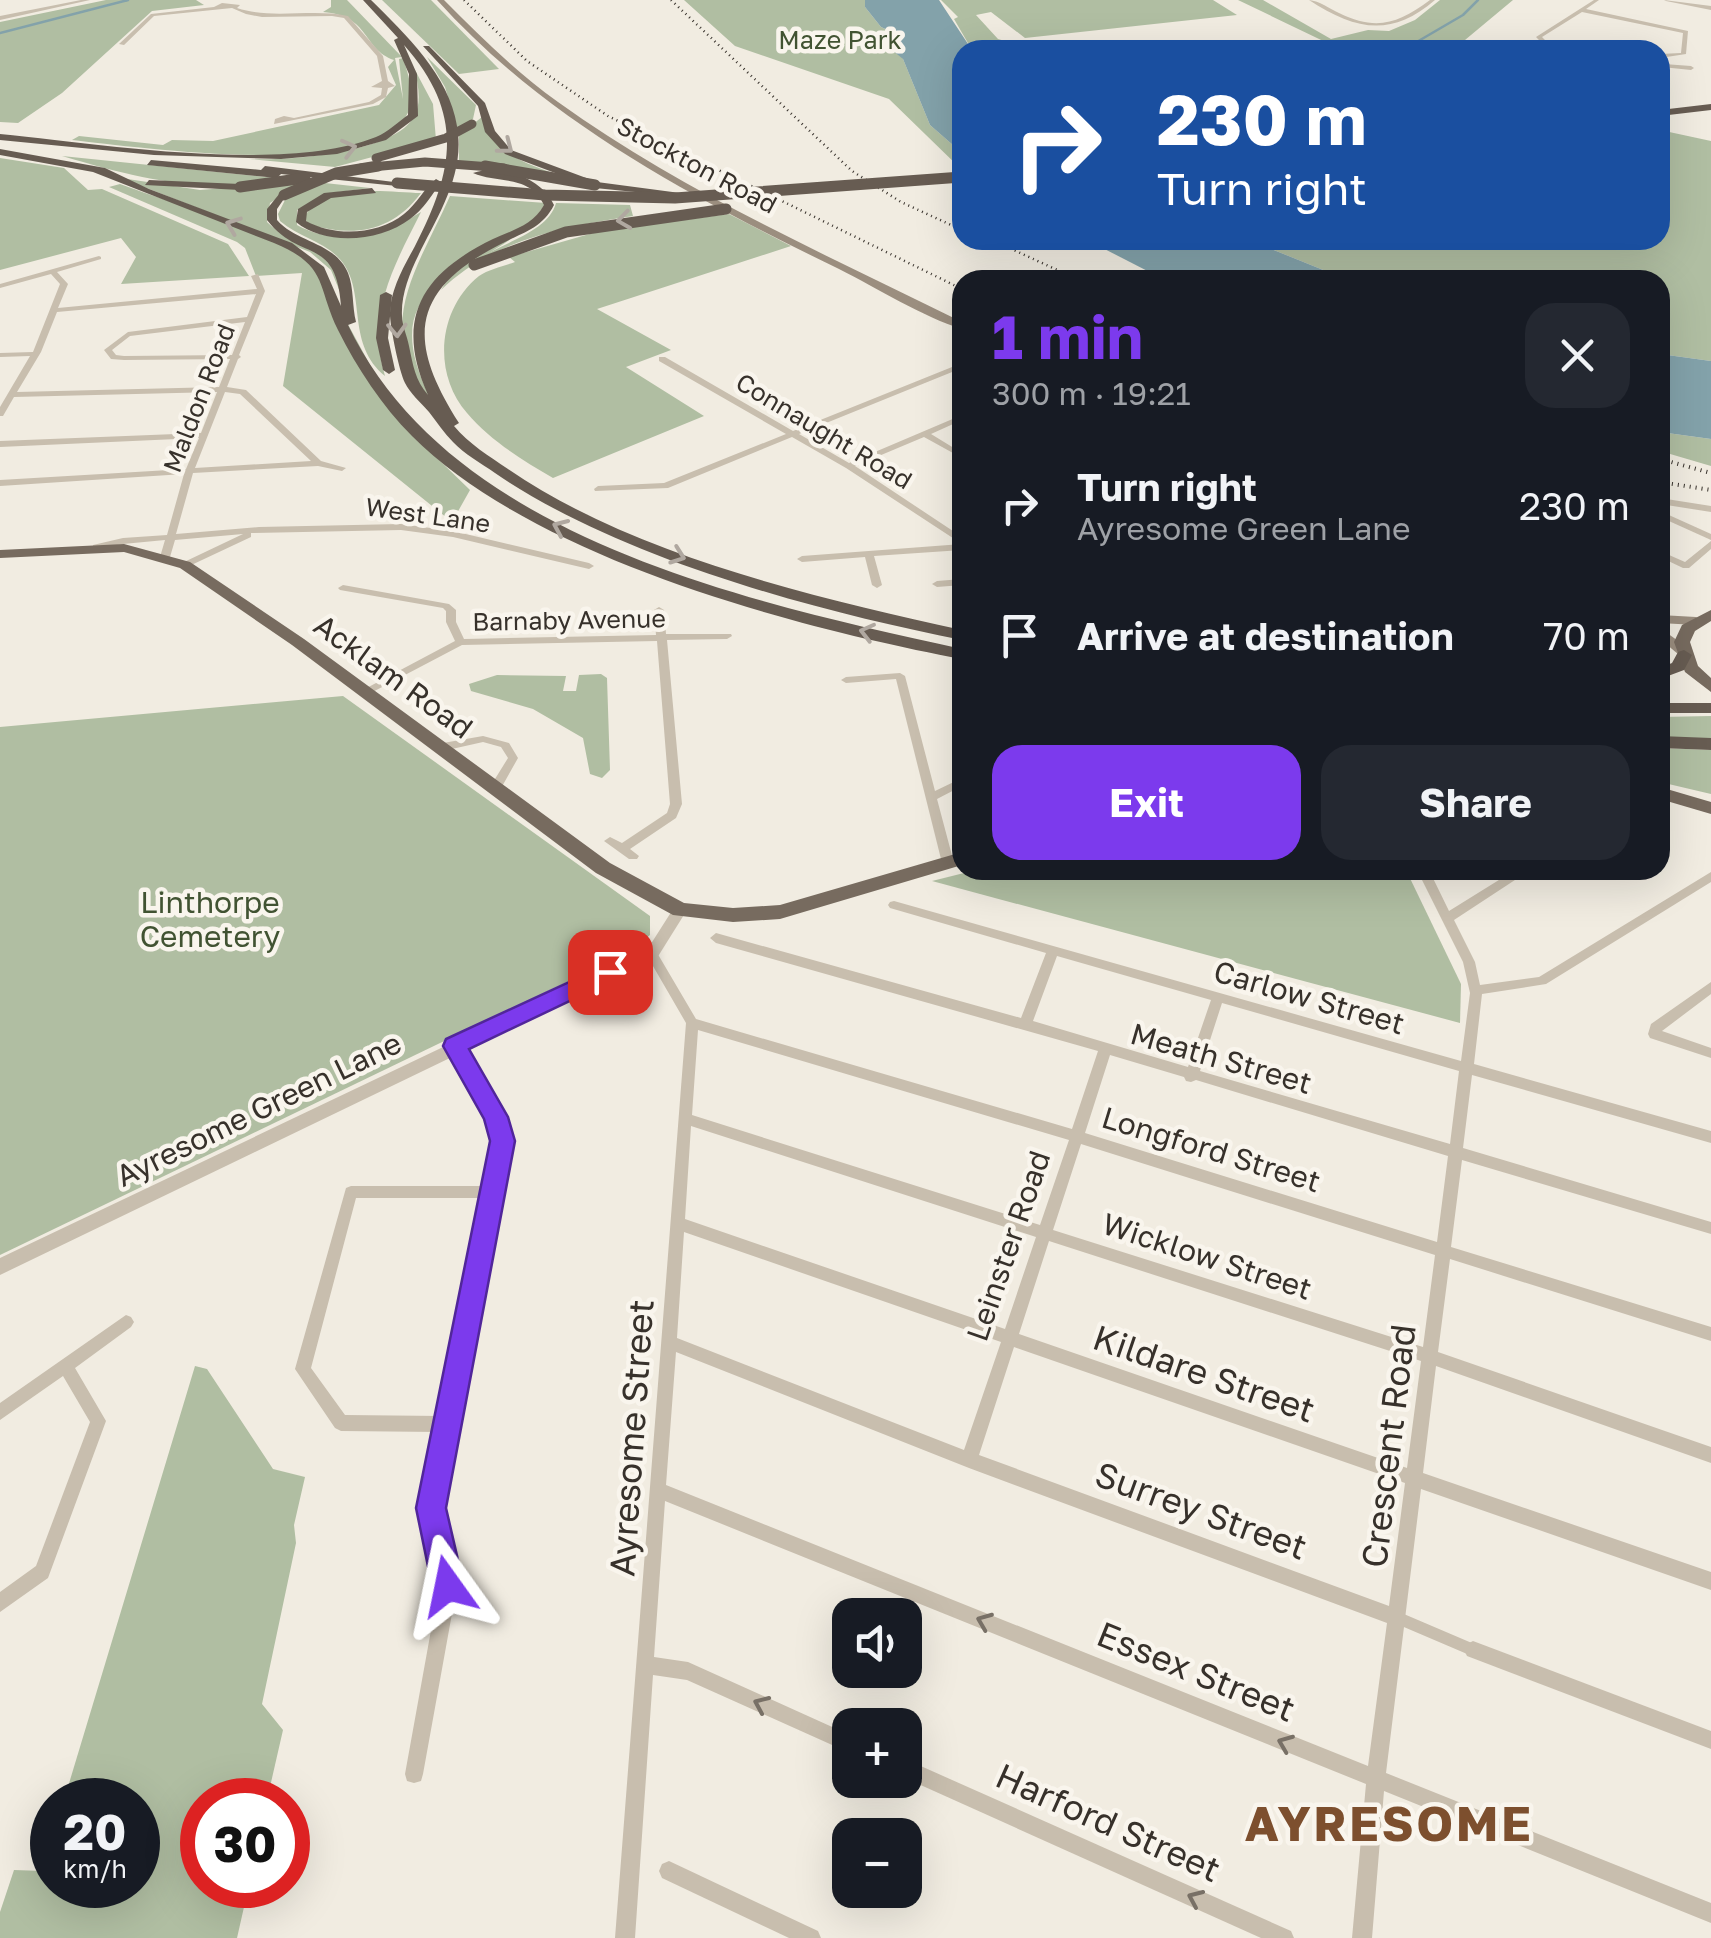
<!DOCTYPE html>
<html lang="en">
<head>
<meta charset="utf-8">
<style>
  :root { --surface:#171b24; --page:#242831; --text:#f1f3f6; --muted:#9ea1a6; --accent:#7c3aed }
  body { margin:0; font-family:"Golos Text",sans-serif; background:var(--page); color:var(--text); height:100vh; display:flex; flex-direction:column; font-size:38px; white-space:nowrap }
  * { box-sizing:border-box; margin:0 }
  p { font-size:32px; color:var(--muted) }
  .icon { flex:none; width:55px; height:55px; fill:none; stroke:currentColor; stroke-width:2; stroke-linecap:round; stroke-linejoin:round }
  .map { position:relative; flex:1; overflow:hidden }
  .panel { position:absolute; left:952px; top:270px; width:718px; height:610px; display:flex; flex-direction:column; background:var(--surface); border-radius:30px; box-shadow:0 10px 40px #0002 }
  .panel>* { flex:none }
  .banner { position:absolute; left:952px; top:40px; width:718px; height:210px; border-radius:30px; box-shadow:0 10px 40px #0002; background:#1a4fa0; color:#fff; overflow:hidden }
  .fabs { position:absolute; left:832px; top:1598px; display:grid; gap:20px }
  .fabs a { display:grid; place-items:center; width:90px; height:90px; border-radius:20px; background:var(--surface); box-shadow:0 10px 40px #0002; font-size:50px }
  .speed { position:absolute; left:30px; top:1778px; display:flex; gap:20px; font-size:50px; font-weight:700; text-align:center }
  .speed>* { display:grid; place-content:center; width:130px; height:130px; border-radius:50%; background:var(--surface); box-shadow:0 10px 40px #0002; line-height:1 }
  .speed small { font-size:25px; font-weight:400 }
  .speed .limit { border:15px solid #d22; background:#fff; color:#111 }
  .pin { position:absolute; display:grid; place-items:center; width:85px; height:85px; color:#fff; margin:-42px; border-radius:20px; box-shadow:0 5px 15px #0006 }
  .me { position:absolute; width:110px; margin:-55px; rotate:348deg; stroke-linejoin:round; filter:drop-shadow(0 0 8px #0008) }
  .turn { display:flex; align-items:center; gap:35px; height:210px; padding:0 40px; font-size:45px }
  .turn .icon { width:130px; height:130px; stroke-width:2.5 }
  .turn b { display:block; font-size:70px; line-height:85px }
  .round { display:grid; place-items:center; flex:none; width:105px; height:105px; border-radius:30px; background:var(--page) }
  .headline { display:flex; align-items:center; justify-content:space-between; height:170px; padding:0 40px }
  h1 { font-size:60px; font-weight:700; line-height:75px; color:var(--accent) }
  .cta { display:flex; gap:20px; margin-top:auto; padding:20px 40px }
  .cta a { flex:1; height:115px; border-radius:30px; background:var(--accent); color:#fff; font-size:40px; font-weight:700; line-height:115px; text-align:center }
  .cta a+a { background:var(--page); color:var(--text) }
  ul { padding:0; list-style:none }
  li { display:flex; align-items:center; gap:30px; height:130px; padding:0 40px }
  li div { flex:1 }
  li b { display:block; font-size:38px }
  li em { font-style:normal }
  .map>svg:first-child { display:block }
  .green { fill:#b0bea2 }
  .water { fill:#83a2aa }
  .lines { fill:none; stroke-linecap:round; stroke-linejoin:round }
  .stream { stroke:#83a2aa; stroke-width:2.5 }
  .pedestrian { stroke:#c8beae; stroke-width:12 }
  .minor { fill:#c8beae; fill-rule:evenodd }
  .tertiary { fill:#c8beae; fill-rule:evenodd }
  .secondary { fill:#9b8e7f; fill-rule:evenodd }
  .primary { fill:#776b5f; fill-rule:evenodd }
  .trunk { fill:#675c52; fill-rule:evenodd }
  .rail-far1 { stroke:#37312b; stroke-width:2.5; stroke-dasharray:1 4; stroke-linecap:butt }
  .rail { stroke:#37312b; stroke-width:4; stroke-dasharray:1 5; stroke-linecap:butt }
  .trunk-bridge-far1 { stroke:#675c52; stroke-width:9 }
  .trunk-bridge { stroke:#675c52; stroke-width:11 }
  .oneway { stroke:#b0a8a0 }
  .oneway2 { stroke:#787066 }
  .route { fill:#7c3aed; stroke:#51269a; stroke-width:2.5 }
  .labels { text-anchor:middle; stroke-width:9; stroke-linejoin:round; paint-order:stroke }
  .far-park-label { font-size:25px; fill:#415332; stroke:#f9f5ed }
  .far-street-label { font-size:25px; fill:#37312b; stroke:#f9f5ed }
  .street-label { font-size:30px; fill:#37312b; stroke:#f9f5ed }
  .park-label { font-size:30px; fill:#415332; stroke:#f9f5ed }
  .near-street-label { font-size:35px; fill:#37312b; stroke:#f9f5ed }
  .near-district-label { font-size:48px; font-weight:bold; letter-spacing:2.5px; fill:#7d4f2e; stroke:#f9f5ed }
</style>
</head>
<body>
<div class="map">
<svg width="1711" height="1938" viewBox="0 0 1711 1938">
  <rect width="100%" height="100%" fill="#f1ece1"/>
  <g class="green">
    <path d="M106,0H196L204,5L152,11L62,93L18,123L0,122V22Z"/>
    <path d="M331,0H347L402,57L395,58L403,99L399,59L403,58C409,77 417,100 405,118C366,180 137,147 72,140L79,136L163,145L172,140L213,141L379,105L396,85L388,67L394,60C362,49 371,16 323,12L331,7Z"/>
    <path d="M382,0H431L499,69L459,74Z"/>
    <path d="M684,0H865V7L881,27L892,32L930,125L962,153V170L889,99L735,46Z"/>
    <path d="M941,0H1213L1237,15L1025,38L991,12L976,15L998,39L1036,50H972L954,19L958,17Z"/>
    <path d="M1238,0H1263L1331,39L1368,30L1389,31L1415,20L1440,0H1513L1453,50H1342Z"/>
    <path d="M427,57L476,105L473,119L458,131L445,87Z"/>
    <path d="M415,70L433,104L436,140L335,167L250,159C289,161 393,153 414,117C422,103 418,85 415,70Z"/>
    <path d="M482,117C490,154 531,165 562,176L459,162V135Z"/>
    <path d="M1660,130L1711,141V361L1660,354V280H1348L1249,240H1660Z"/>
    <path d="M62,156L285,179C195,192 147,181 62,156Z"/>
    <path d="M0,158L64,168L88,190L102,189L228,244L249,276L121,284L136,257L121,238L0,270Z"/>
    <path d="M121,178L200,190L302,182L270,203L267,222C292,248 337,247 340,292L331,270L310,252Z"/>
    <path d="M316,182L370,188L330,193L297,210V225C338,248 386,234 421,212C394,266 366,314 385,376C347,345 365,297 345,266C330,242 301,239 280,221L278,214L285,200Z"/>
    <path d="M120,184C181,207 269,228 318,269L402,424L470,490L452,522L283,386L302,273L256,276L245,248L237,242L109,187Z"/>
    <path d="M421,193C392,232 353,238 308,224L304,217C326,182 386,192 421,193Z"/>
    <path d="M450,196L546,203C496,282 363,263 431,400C371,327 418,268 450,196Z"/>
    <path d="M556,203L630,205L633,216C563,227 494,239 441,290C464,248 545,243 556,203Z"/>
    <path d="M729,214L791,246L597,309L671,350L626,367L704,416L553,478C522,460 491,441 467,413C432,373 438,309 479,276C489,269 504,266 515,262L509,257L600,231Z"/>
    <path d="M1660,432L1711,439V466L1660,451Z"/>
    <path d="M601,674L607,678L610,770L602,778L590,774L583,738L533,709L471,691L469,684L497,675L566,676L563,691H576L579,675Z"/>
    <path d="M343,696L650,916V935L631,951L0,1255V727Z"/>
    <path d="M1711,716V739L1660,738V717Z"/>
    <path d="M1660,748L1711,750V794L1660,782Z"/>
    <path d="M976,870H1406L1461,984L1460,1023L932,881Z"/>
    <path d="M195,1366L207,1369L273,1469L305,1477L294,1525L296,1543L262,1704L283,1730L267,1800H202V1885H249L237,1938H0V1912L14,1870L43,1871L52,1838V1885H138V1800H64Z"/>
  </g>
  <g class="water">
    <path d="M865,0H939L972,50H962V153L930,125L903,59L892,50V32L881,27L865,7Z"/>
    <path d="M1087,240H1249L1348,280H1165Z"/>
    <path d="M1660,354L1711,361V439L1660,432Z"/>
  </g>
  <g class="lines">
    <g class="stream">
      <path d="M0,33L128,0"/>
      <path d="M1403,50L1463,15L1478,0"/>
    </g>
    <path class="pedestrian" d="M1398,1618L1473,1650"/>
    <g class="minor">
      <path d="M81,0H90L0,20V16Z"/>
      <path d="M1309,0C1320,1 1328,8 1339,13C1376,31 1398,24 1430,0H1435C1391,38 1355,30 1309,0Z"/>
      <path d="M1594,0H1599L1586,9L1688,31L1686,54L1660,58V54L1681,53L1683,33L1582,12L1542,37L1547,42L1588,50L1543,44L1536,37Z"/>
      <path d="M1664,0L1711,6V10L1666,1Z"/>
      <path d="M222,3L240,5L237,8C273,20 311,8 348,16L383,56L388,81L395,86L388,88L386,97L373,104L274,124L275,119L284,116L294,118L369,102L381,95L382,88L371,87L382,81L377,56L344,18L332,16L262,17L246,14L232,8L154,16L124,45L119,44L151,14L214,7Z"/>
      <path d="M1664,64L1691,66L1694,68L1691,70L1662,67Z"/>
      <path d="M99,256L101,257V259L57,272L68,284L58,308L257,289L251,276L258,274L265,291L239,355L241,357L238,359L227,387L246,390L321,461L346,468L342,471L318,466L193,473L176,534L259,527L401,524L453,531L589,563L594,566L589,569L453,537L401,530L251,533V537L185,568L180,565L182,563L243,534L175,540L170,557L165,560L160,557L165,540L123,544L93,549V545L123,538L167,535L184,474L0,486V480L186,469L199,438L0,447V441L201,433L217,392L14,397L3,416H0V407L30,356L0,357V353L33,352L60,284L51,274L0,288V284ZM256,294L247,317L128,332L104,350L111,359L124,360L230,359L219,387L17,392L41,352L57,312ZM245,322L232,355L124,356L116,355L112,350L130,336ZM225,392L240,394L311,461L195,468Z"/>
      <path d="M659,357H665L793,431L962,363V368L799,434L849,463L962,415V420L931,434L962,453V458L924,437L855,466L962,537V544L846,468L792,437L668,488L595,491L594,489L598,486L664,483L786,434L659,361Z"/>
      <path d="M1660,498L1711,506V512L1660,504Z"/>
      <path d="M1660,511L1711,534V540L1660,517Z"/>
      <path d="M1711,541V549L1689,568H1683L1660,557V551L1685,562Z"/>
      <path d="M962,544V550L874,556L882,585L877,588L872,585L865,557L802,562L797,559L802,556Z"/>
      <path d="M962,579V585L937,587L932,584L937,581Z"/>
      <path d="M343,585L449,604L456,610V622L464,639L656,635L654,610L659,607L664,610L666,634H731L732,636L727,639L667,640L682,804L676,818L630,849L639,856L637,859H629L604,841L610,837L622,843L667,813L670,804L657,641L462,645L365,696L361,695V691L455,641L446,622V611L443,608L340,590L338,588Z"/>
      <path d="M900,673L905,676L935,791L962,778V786L937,799L954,863L948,867L942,863L896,679L846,683L841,680L846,677Z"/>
      <path d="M483,736L509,743L518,758L500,790L496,791L490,787L508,758L501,747L483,742L443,751L438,747L443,743Z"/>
      <path d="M1417,870H1429L1449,911L1515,870H1530L1454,920L1475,962L1480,985L1539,977L1711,872V882L1546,984L1482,994L1474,1064L1711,1131V1143L1472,1075L1463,1148L1711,1222V1234L1462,1160L1451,1247L1711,1327V1341L1450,1259L1438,1352L1711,1447V1463L1436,1366L1423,1473L1711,1572V1590L1421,1489L1386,1773L1711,1903V1923L1384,1791L1372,1938H1352L1366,1784L665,1501L654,1657L688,1662L850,1735V1753L687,1680L653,1675L635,1938H615L686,1023L646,954L648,951H656L696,1019L1072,1129L1098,1051L716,943L710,938L716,933L1021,1018L1046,953L890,908L888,905L890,902L894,901L1461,1061L1470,993L1463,962ZM1057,956L1211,1000L1188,1067L1033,1021ZM1222,1003L1459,1071L1450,1144L1200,1071ZM698,1030L1069,1140L1040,1225L692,1115ZM1110,1055L1184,1077L1186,1081L1191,1082L1196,1080L1448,1156L1437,1242L1085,1133ZM691,1126L1036,1237L1005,1329L685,1219ZM1081,1144L1435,1255L1423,1347L1053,1230ZM684,1232L1001,1342L964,1450L677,1338ZM1049,1241L1421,1361L1407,1468L1019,1334ZM1014,1347L1405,1483L1389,1606L979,1455ZM676,1352L969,1468L1387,1623L1368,1766L666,1485Z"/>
      <path d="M1711,982V994L1662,1031L1711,1048V1058L1650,1038L1648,1034L1651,1024Z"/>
      <path d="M455,1041L460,1042L501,1113L510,1141L439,1508L457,1586L423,1774L421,1781L414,1783L407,1781L405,1774L439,1586L423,1508L438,1432L341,1431L335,1428L295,1369L346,1188L351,1186H487L496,1141L489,1118L448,1046L450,1042ZM356,1198H485L441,1416L345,1415L311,1368Z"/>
      <path d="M126,1315L131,1317L134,1322L131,1327L75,1368L106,1421L48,1578L0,1612V1592L36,1566L90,1422L63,1376L0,1420V1403Z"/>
      <path d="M1473,1641L1711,1731V1749L1467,1656L1464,1650L1467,1644Z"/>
      <path d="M905,1759L1291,1931L1294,1938H1261L905,1778Z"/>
      <path d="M669,1861L818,1931L821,1938H789L662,1878L659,1871L662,1864Z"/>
    </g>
    <path class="tertiary" d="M680,905L687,910L657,958L0,1275V1258L647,950L675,906Z"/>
    <g class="secondary">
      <path d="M437,0H444C480,36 516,72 558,102C683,192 825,254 962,322V329C923,317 877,288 839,269C693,198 547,122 437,0Z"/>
      <path d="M1660,615L1696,617L1703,621L1696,625L1660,623Z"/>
      <path d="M1660,628L1688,648V654H1678L1660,639Z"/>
    </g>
    <g class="primary">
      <path d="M124,544L190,562L304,639L610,863L684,903L733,908L780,905L962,852V865L780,919L733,922L673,915L596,873L292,645L180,568L124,552L0,558V550Z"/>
      <path d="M1711,610V621L1695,631L1690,642L1698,666L1711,678V692L1685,672L1674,642L1682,625Z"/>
      <path d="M1660,787L1711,802V814L1660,799Z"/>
    </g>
    <g class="trunk">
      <path d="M363,0H371C406,35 449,75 457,126C470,200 399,256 402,316C402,325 407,336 409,346C413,365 415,380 428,395C394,319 421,274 493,239C513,230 533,225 544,205C530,174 497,184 473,173C500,163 542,178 554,205C542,229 521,233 499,245C408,292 408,343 459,423L454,426C469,444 489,456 508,469C635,556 814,597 962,630V640C815,611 619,558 495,473C481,463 464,454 453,442C444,433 437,422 429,412C421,403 410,393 405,383C399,370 391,331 390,316C389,292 404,266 415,246C454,170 465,114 404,45L417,74L418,116L386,140L337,154L281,159L154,155L0,140V134C103,144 282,174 376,137C388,132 398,122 408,115L409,74L394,40L398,38Z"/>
      <path d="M423,46H429L485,103L495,131L511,150L597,182L680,193L675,196L595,188L505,154L485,132L478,106Z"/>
      <path d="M1711,104V110L1660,116V110Z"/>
      <path d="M0,149L105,168L149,189L292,243L324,267L341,306C336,235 300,263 267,220V209L280,193H288L277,209V220C297,243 335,242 348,273C354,288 352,306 356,322L348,325C451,540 751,602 962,649V659C794,627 535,559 412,436C382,406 357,368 338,330C316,285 329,266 274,243L93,172L0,155Z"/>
      <path d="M151,160L261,170L265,166L402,183L397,186L281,174L277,178L147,165Z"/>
      <path d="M436,179L441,182C432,195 423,210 410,219C380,242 325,246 296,222L298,209L324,193L372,188L376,193L331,198L307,212L306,221C335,237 378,235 404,214C417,204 424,188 436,179Z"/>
      <path d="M149,180L240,184L245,187L240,190L145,185Z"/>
      <path d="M386,292L392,295L388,338L395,370L389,374L383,370L376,338L380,295Z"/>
      <path d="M1684,650L1692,655L1684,670L1660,679V668L1672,663L1678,652Z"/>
      <rect x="1660" y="703" width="51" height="10"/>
      <path d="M1660,736L1711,738V750L1660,748Z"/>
    </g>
    <g class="rail-far1">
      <path d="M464,0L527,61L608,116L962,289"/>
      <path d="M671,0L852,171L901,202L962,230"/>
      <path d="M992,240L1079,280"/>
    </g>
    <g class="rail">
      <path d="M1660,459L1711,473"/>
      <path d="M1660,482L1711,490"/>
    </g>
    <g class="trunk-bridge-far1">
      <path d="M376,158L446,138L472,124"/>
      <path d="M361,168L425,162L504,168"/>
    </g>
    <g class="trunk-bridge">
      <path d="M485,166L595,185"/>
      <path d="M397,183L545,195L675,198L962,177"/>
      <path d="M240,187L305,178"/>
      <path d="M284,195L336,173L378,166"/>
      <path d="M474,265L566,232L726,209"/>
    </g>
  </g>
  <defs><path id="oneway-chevron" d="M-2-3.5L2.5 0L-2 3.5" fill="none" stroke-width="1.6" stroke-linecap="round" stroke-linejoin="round" transform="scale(2.5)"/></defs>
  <g class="oneway">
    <use href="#oneway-chevron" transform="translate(506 147) rotate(38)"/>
    <use href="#oneway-chevron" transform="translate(349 148) rotate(-14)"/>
    <use href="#oneway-chevron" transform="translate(624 220) rotate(172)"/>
    <use href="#oneway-chevron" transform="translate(233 225) rotate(-159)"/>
    <use href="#oneway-chevron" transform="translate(397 330) rotate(88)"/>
    <use href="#oneway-chevron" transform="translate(560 527) rotate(-156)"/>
    <use href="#oneway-chevron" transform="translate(678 556) rotate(20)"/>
    <use href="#oneway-chevron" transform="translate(867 632) rotate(-166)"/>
  </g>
  <g class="oneway2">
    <use href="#oneway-chevron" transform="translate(984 1621) rotate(-158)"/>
    <use href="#oneway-chevron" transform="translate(761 1704) rotate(-156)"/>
    <use href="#oneway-chevron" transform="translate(1285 1743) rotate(-158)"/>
    <use href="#oneway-chevron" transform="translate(1195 1898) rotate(-156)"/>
  </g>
  <path class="route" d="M610,963L618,966V978L469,1049L508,1117L515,1141L446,1508L464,1586L459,1598L448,1602L437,1598L432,1586L416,1508L490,1141L484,1119L443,1046L446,1039Z"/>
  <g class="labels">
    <g class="far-park-label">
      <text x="840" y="49">Maze Park</text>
    </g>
    <g class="far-street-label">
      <text transform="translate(697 165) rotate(28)" y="9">Stockton Road</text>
      <text transform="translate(199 398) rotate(-69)" y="9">Maldon Road</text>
      <text transform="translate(824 431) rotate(31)" y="9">Connaught Road</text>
      <text transform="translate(428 515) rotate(8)" y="9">West Lane</text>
      <text transform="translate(569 620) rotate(-1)" y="9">Barnaby Avenue</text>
    </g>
    <g class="street-label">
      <text transform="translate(393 677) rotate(36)" y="10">Acklam Road</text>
      <text transform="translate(1309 998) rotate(16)" y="10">Carlow Street</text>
      <text transform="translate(1221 1059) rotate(16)" y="10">Meath Street</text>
      <text transform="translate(259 1110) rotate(-26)" y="10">Ayresome Green Lane</text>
      <text transform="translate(1211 1150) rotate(17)" y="10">Longford Street</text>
      <text transform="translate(1009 1246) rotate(-71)" y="10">Leinster Road</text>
      <text transform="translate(1207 1257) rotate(18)" y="10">Wicklow Street</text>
    </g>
    <g class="park-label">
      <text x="210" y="913">Linthorpe<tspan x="210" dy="34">Cemetery</tspan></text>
    </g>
    <g class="near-street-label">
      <text transform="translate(1204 1374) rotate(19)" y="12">Kildare Street</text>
      <text transform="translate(632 1438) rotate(-86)" y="12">Ayresome Street</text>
      <text transform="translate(1389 1446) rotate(-83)" y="12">Crescent Road</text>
      <text transform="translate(1201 1511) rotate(20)" y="12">Surrey Street</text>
      <text transform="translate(1196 1672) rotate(22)" y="12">Essex Street</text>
      <text transform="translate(1108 1823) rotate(24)" y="12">Harford Street</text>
    </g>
    <g class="near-district-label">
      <text x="1389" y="1841">AYRESOME</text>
    </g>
  </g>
</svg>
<div class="fabs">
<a><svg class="icon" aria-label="sound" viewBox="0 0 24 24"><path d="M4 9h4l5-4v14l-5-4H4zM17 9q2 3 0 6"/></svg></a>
<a>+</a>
<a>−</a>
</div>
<div class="speed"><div>20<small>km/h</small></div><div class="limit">30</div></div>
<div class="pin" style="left:610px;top:972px;background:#d93025"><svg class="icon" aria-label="arrive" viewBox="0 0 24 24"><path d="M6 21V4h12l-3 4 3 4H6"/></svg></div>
<svg class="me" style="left:448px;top:1586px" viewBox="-20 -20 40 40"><path d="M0-17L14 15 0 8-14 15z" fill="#7c3aed" stroke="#fff" stroke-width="4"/></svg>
<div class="banner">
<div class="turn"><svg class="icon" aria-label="right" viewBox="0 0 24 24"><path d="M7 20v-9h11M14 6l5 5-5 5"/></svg><div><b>230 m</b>Turn right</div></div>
</div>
<section class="panel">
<div class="headline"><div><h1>1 min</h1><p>300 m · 19:21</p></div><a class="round"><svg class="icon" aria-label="close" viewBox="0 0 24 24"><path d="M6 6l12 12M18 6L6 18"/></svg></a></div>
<ul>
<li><svg class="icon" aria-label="right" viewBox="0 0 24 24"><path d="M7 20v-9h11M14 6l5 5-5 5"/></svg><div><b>Turn right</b><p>Ayresome Green Lane</p></div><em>230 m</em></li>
<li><svg class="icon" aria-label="arrive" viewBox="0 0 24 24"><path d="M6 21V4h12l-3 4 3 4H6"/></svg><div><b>Arrive at destination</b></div><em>70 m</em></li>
</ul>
<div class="cta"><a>Exit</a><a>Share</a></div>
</section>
</div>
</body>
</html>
